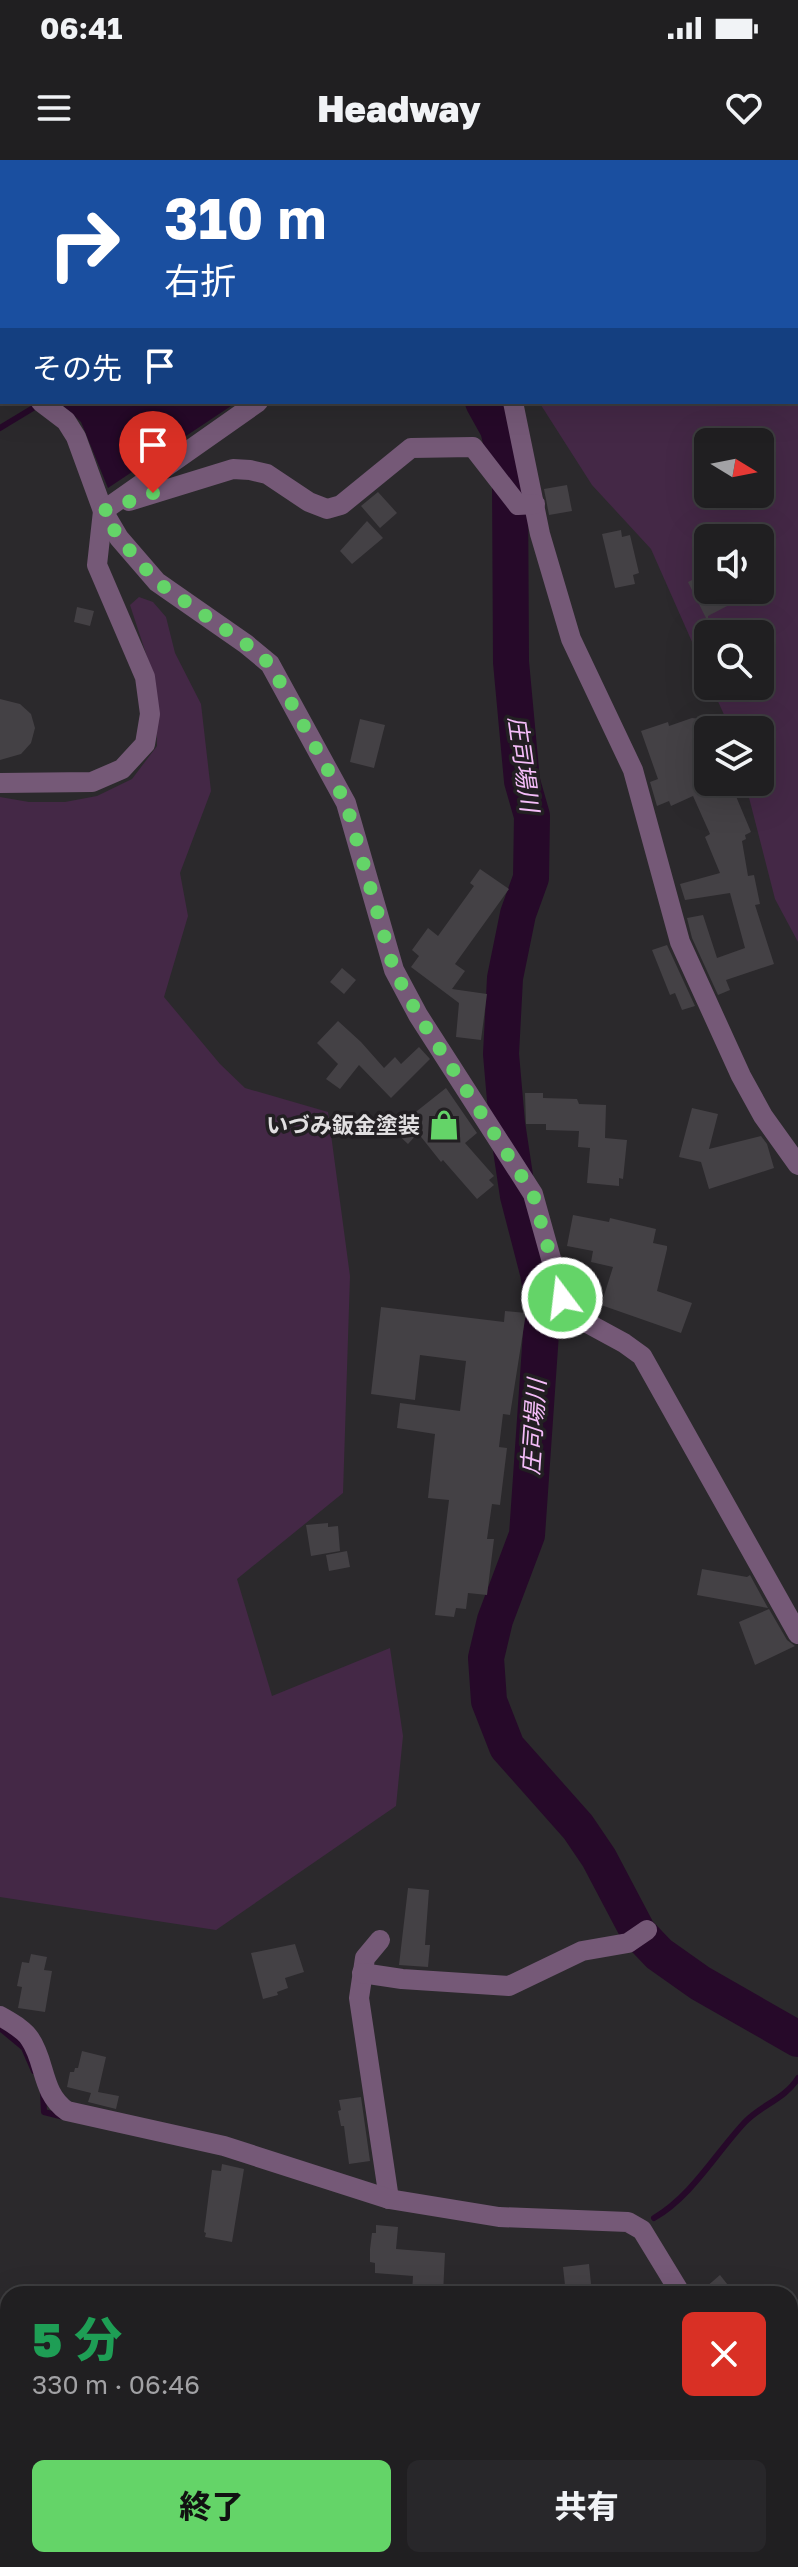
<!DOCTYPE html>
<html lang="ja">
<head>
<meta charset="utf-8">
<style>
  :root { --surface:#201f21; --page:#28272a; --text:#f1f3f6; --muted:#a2a2a5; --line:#3d3d3f; --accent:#64d468 }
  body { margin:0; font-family:"Golos Text","Noto Sans JP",sans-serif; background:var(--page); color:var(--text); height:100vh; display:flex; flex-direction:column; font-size:30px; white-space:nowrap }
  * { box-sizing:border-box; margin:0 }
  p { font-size:26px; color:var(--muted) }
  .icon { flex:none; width:44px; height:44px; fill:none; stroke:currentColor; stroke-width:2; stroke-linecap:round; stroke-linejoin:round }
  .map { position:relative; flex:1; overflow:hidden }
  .side { position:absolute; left:0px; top:2126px; width:798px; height:282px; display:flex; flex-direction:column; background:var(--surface); border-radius:24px 24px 0 0; box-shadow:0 8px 32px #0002,0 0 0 2px var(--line) }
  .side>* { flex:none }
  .guide { position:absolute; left:0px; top:0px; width:798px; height:244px; box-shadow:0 8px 32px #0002,0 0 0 2px var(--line); background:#1a4fa0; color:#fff; overflow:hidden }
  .needle { width:52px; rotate:100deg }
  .controls { position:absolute; left:694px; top:268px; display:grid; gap:16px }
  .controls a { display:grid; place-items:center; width:80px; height:80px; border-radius:12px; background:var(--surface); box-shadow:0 8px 32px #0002,0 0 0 2px var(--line); font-size:40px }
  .pin { position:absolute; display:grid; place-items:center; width:68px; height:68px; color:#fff; margin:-82px -34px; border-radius:50% 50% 50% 0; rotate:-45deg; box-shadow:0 0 8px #0007 }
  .pin .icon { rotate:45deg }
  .me { position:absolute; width:88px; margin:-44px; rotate:345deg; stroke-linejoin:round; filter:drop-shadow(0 0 6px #0008) }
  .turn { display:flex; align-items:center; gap:28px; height:168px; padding:0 32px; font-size:36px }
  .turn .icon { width:104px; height:104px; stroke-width:2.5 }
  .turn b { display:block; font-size:56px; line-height:68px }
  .then { display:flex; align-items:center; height:76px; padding:0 32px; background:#0003; gap:16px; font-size:30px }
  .round { display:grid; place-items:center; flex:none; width:84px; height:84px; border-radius:12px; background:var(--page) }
  .summary { display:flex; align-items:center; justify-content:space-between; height:136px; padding:0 32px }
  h1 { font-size:48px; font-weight:800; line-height:60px; color:#1e9e55 }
  .primary-button { display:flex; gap:16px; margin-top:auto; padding:16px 32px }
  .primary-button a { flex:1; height:92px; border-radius:12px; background:var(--accent); color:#111; font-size:32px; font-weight:800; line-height:92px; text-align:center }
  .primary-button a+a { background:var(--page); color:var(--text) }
  .status { display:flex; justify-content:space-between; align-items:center; height:56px; padding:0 40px; background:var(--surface); direction:ltr }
  .status svg { height:22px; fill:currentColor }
  header { display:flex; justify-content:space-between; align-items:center; height:104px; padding:0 32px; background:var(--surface); font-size:36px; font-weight:800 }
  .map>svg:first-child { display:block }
  .green { fill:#442846; fill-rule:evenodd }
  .water { fill:#260929 }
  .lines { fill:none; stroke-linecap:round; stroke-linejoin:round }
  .stream { stroke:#260929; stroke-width:6 }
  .river { stroke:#260929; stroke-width:36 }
  .building { fill:#444145 }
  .minor { stroke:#755977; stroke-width:20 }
  .route { stroke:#64d468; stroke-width:14; stroke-dasharray:0 25.2 }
  .labels { text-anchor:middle; stroke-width:7; stroke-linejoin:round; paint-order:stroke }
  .poi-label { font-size:22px; font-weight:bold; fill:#e1dfe1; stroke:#221f22; text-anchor:end }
  .water-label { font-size:24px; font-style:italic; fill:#f5bdf9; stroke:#221f22 }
</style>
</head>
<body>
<div class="status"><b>06:41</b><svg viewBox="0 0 49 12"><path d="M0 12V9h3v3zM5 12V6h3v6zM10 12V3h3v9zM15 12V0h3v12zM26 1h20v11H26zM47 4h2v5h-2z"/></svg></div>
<header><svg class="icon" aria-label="menu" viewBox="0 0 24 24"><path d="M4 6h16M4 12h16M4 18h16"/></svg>Headway<svg class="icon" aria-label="heart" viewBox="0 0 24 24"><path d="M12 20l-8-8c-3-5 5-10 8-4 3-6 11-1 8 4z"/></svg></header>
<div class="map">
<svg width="798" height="2407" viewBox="0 0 798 2407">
  <rect width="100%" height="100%" fill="#2b292c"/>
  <g class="green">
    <path d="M486,0H798V782L775,739L745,622H760V570H731L711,526H760V474H708V518L651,389L592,325L539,242H796V2ZM708,282H760V334H708ZM708,378H760V430H708Z"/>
    <path d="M139,437L153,442L166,457L175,493L201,544L211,631L180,713L188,756L164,837L220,904L245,928L328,952L350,1116L343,1333L237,1419L272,1536L390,1488L403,1576L396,1646L216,1770L0,1737V637L29,642H65L97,636L132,619L157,586L155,521L130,445Z"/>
  </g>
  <g class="water">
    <path d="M123,0H461L462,2H124Z"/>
    <path d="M59,242H237L108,328L81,262Z"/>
  </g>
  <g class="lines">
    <g class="stream">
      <path d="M0,268L38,245"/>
      <path d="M0,1868L24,1888L34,1911"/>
      <path d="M43,1933L44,1952L64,1957"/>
      <path d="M654,2058C692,2036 715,1994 745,1962C761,1945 785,1939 798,1918"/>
    </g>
    <path class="river" d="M483,242L498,269L510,319L511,502L522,621L532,656L531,718L518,754L505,818L501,894L507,963L518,1036L538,1113L543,1144L527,1375L495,1460L486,1498L489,1541L507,1587L578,1667L599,1698L638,1772L659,1794L700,1823L798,1879"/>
  </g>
  <g class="building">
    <path d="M567,325L572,351L549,355L544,329Z"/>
    <path d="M378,332L397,353L380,368L361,346Z"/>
    <path d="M367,361L383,378L352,404L340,391Z"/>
    <path d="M621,370L622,377L630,375L639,413L633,415L635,424L615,428L602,374Z"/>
    <path d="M708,412V430H721L729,445L708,456V462L688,422Z"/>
    <path d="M77,447L94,451L90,466L74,462Z"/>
    <path d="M0,539L20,544L31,554L35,568L31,583L21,594L0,600Z"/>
    <path d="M692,558L710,560L708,622H730L751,672L745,675L746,679L742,681L748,716L754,715L760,744L755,745L774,804L726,820L730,830L718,835L692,778L687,758L703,755L717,798L745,788L730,733L685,740L680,724L720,713L705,677L710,674L693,636L671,646L669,641L657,646L650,622L658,619L641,571L668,562L669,566Z"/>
    <path d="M360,559L385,565L374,608L350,602Z"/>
    <path d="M480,709L509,729L455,804L465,811L452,829L487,834L481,880L456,877L459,843L411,807L419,796L412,790L428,768L438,776L474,726L470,723Z"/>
    <path d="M667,785L695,846L682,850L675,833L670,835L652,790Z"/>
    <path d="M342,808L356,820L344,834L330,822Z"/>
    <path d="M338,861L361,882L384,908L395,897L401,904L419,887L430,899L391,938L359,905L340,929L326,919L338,904L317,883Z"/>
    <path d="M446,928L477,973L465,983L494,1016L489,1020L494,1025L477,1039L443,1000L441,1002L418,973L408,984L393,970Z"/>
    <path d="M525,933H543V938L577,939L579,944L606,945L605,978L627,980L623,1019L619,1018V1026L587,1023L590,988L578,987L579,971L546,970V964H526Z"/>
    <path d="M692,948L718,954L709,989L761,976L767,984L774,1008L709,1029L701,1002L679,997Z"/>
    <path d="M573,1055L609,1062L610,1058L656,1069L653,1083L667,1086V1089L657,1131L692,1143L681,1173L601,1145L613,1107L591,1102L593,1091L567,1086Z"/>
    <path d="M381,1147L504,1162L505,1151L526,1153L510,1255L503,1254L499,1287L507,1288L500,1345L492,1344L487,1379H494L487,1435L468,1433L466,1449L456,1448L454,1457L435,1455L449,1340L428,1338L435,1274L397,1268L400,1243L460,1251L466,1201L420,1195L415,1240L371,1234Z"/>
    <path d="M328,1363V1367L338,1366L340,1391L311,1396L306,1365Z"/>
    <path d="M347,1391L350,1407L329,1411L326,1395Z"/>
    <path d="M702,1409L747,1417L750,1415L768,1448L697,1435Z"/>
    <path d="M769,1449L787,1480L795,1486L755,1505L739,1462Z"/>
    <path d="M408,1728L429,1730L425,1785H430L428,1807L399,1805Z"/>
    <path d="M295,1784L304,1812L285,1818L288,1828L277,1832L278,1835L263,1839L251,1793Z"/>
    <path d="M31,1794L47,1797L44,1810L52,1811L45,1852L18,1848L22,1827L17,1826L22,1802L29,1803Z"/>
    <path d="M82,1891L106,1897L98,1932L119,1936L116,1949L88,1942L91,1933L67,1927L70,1912H74L75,1908H78Z"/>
    <path d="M361,1937L370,2001L349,2004L344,1966H341L338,1951L341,1950L339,1940Z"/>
    <path d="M222,2004L244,2009L232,2082L205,2077L206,2073L204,2072L212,2010L221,2011Z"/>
    <path d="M376,2065L398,2067L396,2089L445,2093L443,2134H412L413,2116L375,2113V2103L370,2102V2089L372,2073H376Z"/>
    <path d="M589,2104L592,2134H566L563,2107Z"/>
    <path d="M720,2115L735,2134H698Z"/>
  </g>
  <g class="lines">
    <g class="minor">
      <path d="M468,0V2"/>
      <path d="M510,2V0"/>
      <path d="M0,222L2,223"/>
      <path d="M41,242L66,261L76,277L103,351L119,378L157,422L246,484L270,504L346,643L394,810L418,855L533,1034L562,1138L578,1158L624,1183L642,1196L798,1474"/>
      <path d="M513,242L540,374L571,479L633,610L680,782L741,916L763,956L798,1005"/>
      <path d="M129,341L233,309L250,310L267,314L309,342L327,349L341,345L411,288L473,287L518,345L535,344"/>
      <path d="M0,623L92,622L122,609L145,584L150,554L145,517L97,405L103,351L258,242"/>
      <path d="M380,1780L365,1798L359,1838L389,2039"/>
      <path d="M362,1813L402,1819L509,1826L582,1791L628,1783L647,1770"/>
      <path d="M0,1856C10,1862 24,1869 30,1879C46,1902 41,1933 67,1951L224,1986L389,2039L499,2057L628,2062L642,2070L681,2134"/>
      <path d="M0,2231L8,2236"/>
      <path d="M790,2281L798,2287"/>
      <path d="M790,2328L798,2320"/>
      <path d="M294,2407L296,2400"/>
      <path d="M757,2407L758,2400"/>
    </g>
  </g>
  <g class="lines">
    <path class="route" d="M153,333L103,351L119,378L157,422L246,484L270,504L346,643L394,810L418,855L533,1034L562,1138"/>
  </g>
  <defs>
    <g id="shop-bare" transform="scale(2.4)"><path d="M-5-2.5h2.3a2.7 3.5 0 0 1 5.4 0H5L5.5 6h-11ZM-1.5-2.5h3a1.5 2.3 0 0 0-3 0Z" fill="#64d468" stroke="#221f22" stroke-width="2.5" paint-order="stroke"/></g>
  </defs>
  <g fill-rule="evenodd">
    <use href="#shop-bare" x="444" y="965"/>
  </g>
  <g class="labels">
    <g class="poi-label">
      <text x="420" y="973">いづみ鈑金塗装</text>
    </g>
    <g class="water-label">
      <text transform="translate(523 604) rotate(82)" y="8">庄司場川</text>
      <text transform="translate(534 1267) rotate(-86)" y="8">庄司場川</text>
    </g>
  </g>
</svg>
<div class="controls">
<a><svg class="needle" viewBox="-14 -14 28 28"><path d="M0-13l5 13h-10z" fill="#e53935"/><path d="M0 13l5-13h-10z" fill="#a2a2a5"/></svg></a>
<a><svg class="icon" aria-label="sound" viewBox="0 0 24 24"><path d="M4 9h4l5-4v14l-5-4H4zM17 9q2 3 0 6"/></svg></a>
<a><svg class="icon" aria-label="search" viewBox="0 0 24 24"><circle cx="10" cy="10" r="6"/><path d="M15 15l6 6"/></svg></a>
<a><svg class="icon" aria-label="layers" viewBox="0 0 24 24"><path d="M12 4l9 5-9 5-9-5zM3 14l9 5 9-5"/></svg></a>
</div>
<div class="pin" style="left:153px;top:333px;background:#d93025"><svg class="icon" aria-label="arrive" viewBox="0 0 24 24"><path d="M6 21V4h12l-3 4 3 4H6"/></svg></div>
<svg class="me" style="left:562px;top:1138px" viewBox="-20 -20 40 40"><circle r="17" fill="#64d468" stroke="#fff" stroke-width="3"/><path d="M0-11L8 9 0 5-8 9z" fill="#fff"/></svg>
<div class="guide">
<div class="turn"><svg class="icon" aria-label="right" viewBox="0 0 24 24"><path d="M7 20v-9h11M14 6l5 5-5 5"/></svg><div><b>310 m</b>右折</div></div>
<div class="then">その先<svg class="icon" aria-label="arrive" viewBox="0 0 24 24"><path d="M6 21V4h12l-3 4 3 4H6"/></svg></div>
</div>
<section class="side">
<div class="summary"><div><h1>5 分</h1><p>330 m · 06:46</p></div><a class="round" style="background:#d93025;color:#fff"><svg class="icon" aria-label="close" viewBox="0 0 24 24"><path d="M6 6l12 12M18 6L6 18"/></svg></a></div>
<div class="primary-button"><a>終了</a><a>共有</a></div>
</section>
</div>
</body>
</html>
